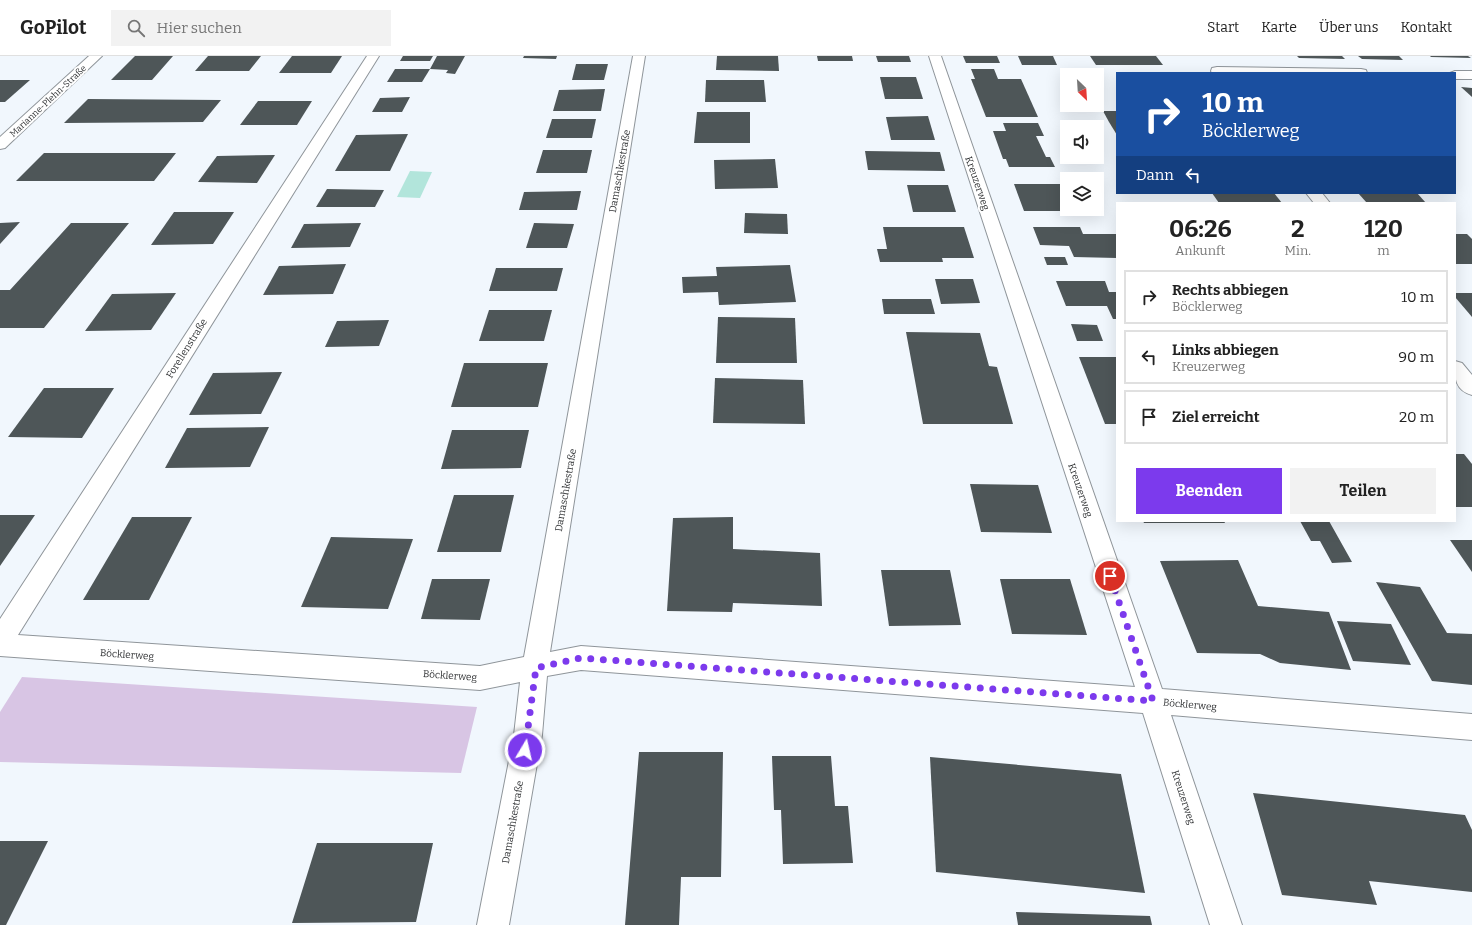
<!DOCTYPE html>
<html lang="de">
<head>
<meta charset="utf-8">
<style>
  :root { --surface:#fff; --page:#f2f2f2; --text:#222; --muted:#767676; --line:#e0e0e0; --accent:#7c3aed }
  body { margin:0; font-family:Bitter,serif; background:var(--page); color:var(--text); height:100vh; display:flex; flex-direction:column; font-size:15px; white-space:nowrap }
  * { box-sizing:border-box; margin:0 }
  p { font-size:13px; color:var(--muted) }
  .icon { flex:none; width:22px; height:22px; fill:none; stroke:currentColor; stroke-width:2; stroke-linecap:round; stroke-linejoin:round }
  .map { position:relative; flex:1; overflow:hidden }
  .sheet { position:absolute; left:1116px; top:146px; width:340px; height:320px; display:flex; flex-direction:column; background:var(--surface); border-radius:0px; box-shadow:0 4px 16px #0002 }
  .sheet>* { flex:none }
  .guide { position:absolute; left:1116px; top:16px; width:340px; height:122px; border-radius:0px; box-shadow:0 4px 16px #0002; background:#1a4fa0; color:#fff; overflow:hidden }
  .needle { width:26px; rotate:155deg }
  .fabs { position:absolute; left:1060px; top:12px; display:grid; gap:8px }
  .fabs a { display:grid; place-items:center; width:44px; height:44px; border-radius:0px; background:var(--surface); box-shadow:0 4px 16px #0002; font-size:20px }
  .pin { position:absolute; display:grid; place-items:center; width:34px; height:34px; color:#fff; margin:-17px; border:2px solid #fff; border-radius:50%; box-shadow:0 1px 4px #0007 }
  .me { position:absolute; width:44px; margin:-22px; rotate:9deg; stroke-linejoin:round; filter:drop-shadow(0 0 3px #0008) }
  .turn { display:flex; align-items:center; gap:14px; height:84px; padding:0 20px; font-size:18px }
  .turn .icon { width:52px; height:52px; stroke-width:2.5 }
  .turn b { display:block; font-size:28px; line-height:34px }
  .then { display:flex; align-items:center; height:38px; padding:0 20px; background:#0003; gap:8px; font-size:15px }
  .eta { display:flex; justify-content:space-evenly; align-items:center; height:68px; text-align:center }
  .eta b { font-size:24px; font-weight:700; line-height:28px }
  .action { display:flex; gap:8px; margin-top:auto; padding:8px 20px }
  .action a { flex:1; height:46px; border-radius:0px; background:var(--accent); color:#fff; font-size:16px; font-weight:700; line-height:46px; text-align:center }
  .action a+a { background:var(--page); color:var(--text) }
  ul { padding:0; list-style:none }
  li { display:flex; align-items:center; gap:12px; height:54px; margin:0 8px 6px; padding:0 12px; border:2px solid var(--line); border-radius:0px }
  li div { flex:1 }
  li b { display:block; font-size:15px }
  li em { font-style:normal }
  header { display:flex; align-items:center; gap:24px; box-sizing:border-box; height:56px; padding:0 20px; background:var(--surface); border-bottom:1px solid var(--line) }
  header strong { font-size:19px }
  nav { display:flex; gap:22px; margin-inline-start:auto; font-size:14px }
  .search { width:280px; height:36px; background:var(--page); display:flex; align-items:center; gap:10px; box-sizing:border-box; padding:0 14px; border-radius:0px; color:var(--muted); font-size:15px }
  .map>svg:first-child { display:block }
  .green { fill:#d8c5e4 }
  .water { fill:#b2e5db }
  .building { fill:#4e5658 }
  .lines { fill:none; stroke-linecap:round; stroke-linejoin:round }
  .minor-casing { stroke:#8f959a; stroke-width:2 }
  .minor { fill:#fff; fill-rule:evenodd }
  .route { stroke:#7c3aed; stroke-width:7; stroke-dasharray:0 12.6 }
  .labels { text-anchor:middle; stroke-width:4; stroke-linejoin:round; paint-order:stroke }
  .far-street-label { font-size:9px; fill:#333537; stroke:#fff }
  .street-label { font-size:10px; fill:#333537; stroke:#fff }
</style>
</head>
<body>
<header>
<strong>GoPilot</strong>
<div class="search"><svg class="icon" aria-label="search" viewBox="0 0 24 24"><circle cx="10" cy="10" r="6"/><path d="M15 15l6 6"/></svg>Hier suchen</div>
<nav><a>Start</a><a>Karte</a><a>Über uns</a><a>Kontakt</a></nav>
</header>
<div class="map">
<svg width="1472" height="869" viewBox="0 0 1472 869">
  <rect width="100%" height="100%" fill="#f1f7fd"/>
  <path class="green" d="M22,621L477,651L461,717L0,706V656Z"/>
  <path class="water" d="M410,115L432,116L420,142L397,141Z"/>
  <g class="building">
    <path d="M135,0H173L152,24H111Z"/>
    <path d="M208,0H261L249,15H195Z"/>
    <path d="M292,0H342L331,17H279Z"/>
    <path d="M403,0H433L430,5H400Z"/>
    <path d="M437,0H465L455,18L446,17L448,14L430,13Z"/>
    <path d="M524,0H557L556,3L523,2Z"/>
    <path d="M717,0H778L779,15L716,14Z"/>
    <path d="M817,0H852L853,5H818Z"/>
    <path d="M876,0H909L911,6H878Z"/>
    <path d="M963,0H997L1000,7H966Z"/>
    <path d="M1018,0H1053L1057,9H1022Z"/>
    <path d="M1090,0H1156L1163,9H1096Z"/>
    <path d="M1297,0H1342L1345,3L1299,2Z"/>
    <path d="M1358,0H1399L1403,4L1362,3Z"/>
    <path d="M1430,0H1468L1471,2L1431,1Z"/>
    <path d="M576,8H608L604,24H572Z"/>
    <path d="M395,13H430L422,26H387Z"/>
    <path d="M971,13H994L998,23H975Z"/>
    <path d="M880,21H916L923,43H885Z"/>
    <path d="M971,23H1021L1038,61H986Z"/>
    <path d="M0,24H30L5,46H0Z"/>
    <path d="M706,24H764L766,46H705Z"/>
    <path d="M1461,31L1472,32V41Z"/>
    <path d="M605,33L601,55H553L559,34Z"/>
    <path d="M410,41L402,56H372L380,42Z"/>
    <path d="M88,43L221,44L203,66L64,67Z"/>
    <path d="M258,45H312L297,69H240Z"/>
    <path d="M1103,55H1117V79L1109,66Z"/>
    <path d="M697,56H750V87H694Z"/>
    <path d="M928,60L935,84H891L886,61Z"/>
    <path d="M552,63H596L592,82H546Z"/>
    <path d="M1003,67H1038L1044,80H1036L1046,101H1050L1055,111H1009L1006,103H1003L993,75H1006Z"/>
    <path d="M408,78L390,115H335L356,79Z"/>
    <path d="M543,94H592L587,117H536Z"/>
    <path d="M865,95L940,96L945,115L868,114Z"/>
    <path d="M44,97H176L154,125H16Z"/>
    <path d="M275,99L257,127L198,126L217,100Z"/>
    <path d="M775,103L778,132L715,133L714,104Z"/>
    <path d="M1014,128H1067V153H1080L1081,155H1024Z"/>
    <path d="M907,129H948L956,156H913Z"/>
    <path d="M327,133L384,134L375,151H316Z"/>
    <path d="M581,135L577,154H519L524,136Z"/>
    <path d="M1212,137H1274L1282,147H1219Z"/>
    <path d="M1358,137H1417L1426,147H1367Z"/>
    <path d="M174,156H234L213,188L151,189Z"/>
    <path d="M745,157L787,158L788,178L744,177Z"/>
    <path d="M20,166L0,188V167Z"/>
    <path d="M71,167H129L44,272H0V234H10Z"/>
    <path d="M361,167L350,191L291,192L304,168Z"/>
    <path d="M534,167L574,168L567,192H526Z"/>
    <path d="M883,171H964L974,202H942L943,206H880L877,193H887Z"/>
    <path d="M1033,171H1080L1083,178H1117V202L1074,201L1069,190L1040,189Z"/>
    <path d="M1455,178H1467L1472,183V208H1455Z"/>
    <path d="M1044,201H1065L1068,209H1047Z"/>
    <path d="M346,208L333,238L263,239L279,210Z"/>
    <path d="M790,209L796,246L719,249L718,236L683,237L682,221L717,220L716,211Z"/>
    <path d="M496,212H563L557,235H489Z"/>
    <path d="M935,223H973L980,247L941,248Z"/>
    <path d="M1056,225H1105L1109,236H1117V263H1113L1107,250H1066Z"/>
    <path d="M176,237L151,274L85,275L112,238Z"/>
    <path d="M1455,237H1472V261L1455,241Z"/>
    <path d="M882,243H931L935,258H884Z"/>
    <path d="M489,254H552L544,285H479Z"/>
    <path d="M718,261L795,262L797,307H716Z"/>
    <path d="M389,264L379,290L325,291L337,265Z"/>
    <path d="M1071,268L1097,269L1103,285H1077Z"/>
    <path d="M906,276L980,277L989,310L997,311L1013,368H923Z"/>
    <path d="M1079,301H1117V368H1105Z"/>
    <path d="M464,307H548L538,351H451Z"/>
    <path d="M282,316L261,358L189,359L213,317Z"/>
    <path d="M715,322L803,324L805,368L713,367Z"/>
    <path d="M44,332H114L82,382L8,381Z"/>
    <path d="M269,371L250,411L165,412L187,372Z"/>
    <path d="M452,374H529L521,412L441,413Z"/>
    <path d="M1455,398H1464L1472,408V451H1455Z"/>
    <path d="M970,428L1038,429L1052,477L981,476Z"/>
    <path d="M454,439H514L501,496H437Z"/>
    <path d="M0,459H35L0,510Z"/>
    <path d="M132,461H192L149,544H83Z"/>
    <path d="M733,461V493L820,497L822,550L733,547L732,556L667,555L673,462Z"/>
    <path d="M1143,465H1224L1225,467H1144Z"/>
    <path d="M1300,465H1329L1352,506L1332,507L1320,485H1311Z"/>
    <path d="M331,481L413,483L388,553L301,551Z"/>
    <path d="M1450,484H1472V516Z"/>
    <path d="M1238,504L1258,550L1329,556L1351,614L1280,607L1260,598L1197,597L1160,505Z"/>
    <path d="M881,514H950L961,569L889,570Z"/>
    <path d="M432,523H490L480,564L421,563Z"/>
    <path d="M1000,523H1070L1087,579L1012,578Z"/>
    <path d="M1376,526L1420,531L1447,577L1472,578V629L1432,625Z"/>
    <path d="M1337,565L1391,568L1411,609L1353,605Z"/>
    <path d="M639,696H723L721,821H681L679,869H625Z"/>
    <path d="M772,700H831L835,750H848L853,807L783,808L781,754H774Z"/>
    <path d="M930,701L1121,718L1145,837L936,816Z"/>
    <path d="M1253,737L1465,759L1472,774V836L1369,825L1377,849L1282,839Z"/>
    <path d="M0,785H48L6,869H0Z"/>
    <path d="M317,787H433L416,866L292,867Z"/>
    <path d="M1016,856L1150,860L1152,869H1018Z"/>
  </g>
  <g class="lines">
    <g class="minor-casing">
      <g id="minor">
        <path d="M89,0H102L5,92L0,93V81Z"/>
        <path d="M367,0H379L18,579L480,610L524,601L633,0H645L550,596L581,590L1135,631L929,0H941L1162,633L1472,658V684L1171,659L1242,869H1210L1143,657L581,614L547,620L542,679L509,869H477L514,679L520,626L480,634L0,600V563Z"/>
        <path d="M1217,11L1361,13L1366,14L1367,17H1212L1211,15L1212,12Z"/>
        <path d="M1455,15H1472V23H1455V17H1450Z"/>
        <path d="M1306,137H1322L1330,147H1314Z"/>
        <path d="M1455,305L1462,307L1472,319V339C1454,334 1455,321 1455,305Z"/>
      </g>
    </g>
    <use href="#minor" class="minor"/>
  </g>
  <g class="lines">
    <path class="route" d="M525,694L536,612L581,602L1153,645L1110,520"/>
  </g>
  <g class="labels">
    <g class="far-street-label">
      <text transform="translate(48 45) rotate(-43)" y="3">Marianne-Plehn-Straße</text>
    </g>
    <g class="street-label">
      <text transform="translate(619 115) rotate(-80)" y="4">Damaschkestraße</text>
      <text transform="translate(978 127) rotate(71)" y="4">Kreuzerweg</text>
      <text transform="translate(186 292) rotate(-58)" y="4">Forellenstraße</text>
      <text transform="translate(565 434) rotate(-80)" y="4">Damaschkestraße</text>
      <text transform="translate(1081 434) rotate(71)" y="4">Kreuzerweg</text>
      <text transform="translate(127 598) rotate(4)" y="4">Böcklerweg</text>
      <text transform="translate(450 619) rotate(4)" y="4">Böcklerweg</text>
      <text transform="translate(1190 648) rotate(5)" y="4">Böcklerweg</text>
      <text transform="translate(1184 741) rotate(72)" y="4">Kreuzerweg</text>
      <text transform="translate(512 766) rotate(-80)" y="4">Damaschkestraße</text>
    </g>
  </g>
</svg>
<div class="fabs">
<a><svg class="needle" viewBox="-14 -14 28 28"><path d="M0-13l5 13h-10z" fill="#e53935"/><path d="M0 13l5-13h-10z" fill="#767676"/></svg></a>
<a><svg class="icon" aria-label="sound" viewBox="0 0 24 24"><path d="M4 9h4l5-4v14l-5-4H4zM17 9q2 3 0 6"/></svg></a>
<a><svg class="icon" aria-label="layers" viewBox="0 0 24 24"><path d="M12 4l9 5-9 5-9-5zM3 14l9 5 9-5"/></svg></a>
</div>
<div class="pin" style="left:1110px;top:520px;background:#d93025"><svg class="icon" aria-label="arrive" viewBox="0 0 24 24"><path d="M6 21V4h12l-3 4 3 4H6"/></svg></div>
<svg class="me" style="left:525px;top:694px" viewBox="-20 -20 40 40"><circle r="17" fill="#7c3aed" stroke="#fff" stroke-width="3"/><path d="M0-11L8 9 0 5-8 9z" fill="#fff"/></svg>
<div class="guide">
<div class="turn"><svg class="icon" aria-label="right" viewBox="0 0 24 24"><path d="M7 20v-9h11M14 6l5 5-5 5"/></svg><div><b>10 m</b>Böcklerweg</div></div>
<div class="then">Dann<svg class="icon" aria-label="left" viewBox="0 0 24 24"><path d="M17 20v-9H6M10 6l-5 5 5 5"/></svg></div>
</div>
<section class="sheet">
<div class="eta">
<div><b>06:26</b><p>Ankunft</p></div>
<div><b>2</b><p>Min.</p></div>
<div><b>120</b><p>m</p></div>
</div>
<ul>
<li><svg class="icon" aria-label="right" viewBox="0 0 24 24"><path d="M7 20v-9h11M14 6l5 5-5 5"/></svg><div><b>Rechts abbiegen</b><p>Böcklerweg</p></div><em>10 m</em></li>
<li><svg class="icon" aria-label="left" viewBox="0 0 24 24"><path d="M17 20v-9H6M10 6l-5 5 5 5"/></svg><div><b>Links abbiegen</b><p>Kreuzerweg</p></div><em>90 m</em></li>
<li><svg class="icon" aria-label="arrive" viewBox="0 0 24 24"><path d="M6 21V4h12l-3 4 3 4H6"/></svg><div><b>Ziel erreicht</b></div><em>20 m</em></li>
</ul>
<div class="action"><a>Beenden</a><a>Teilen</a></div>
</section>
</div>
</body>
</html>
